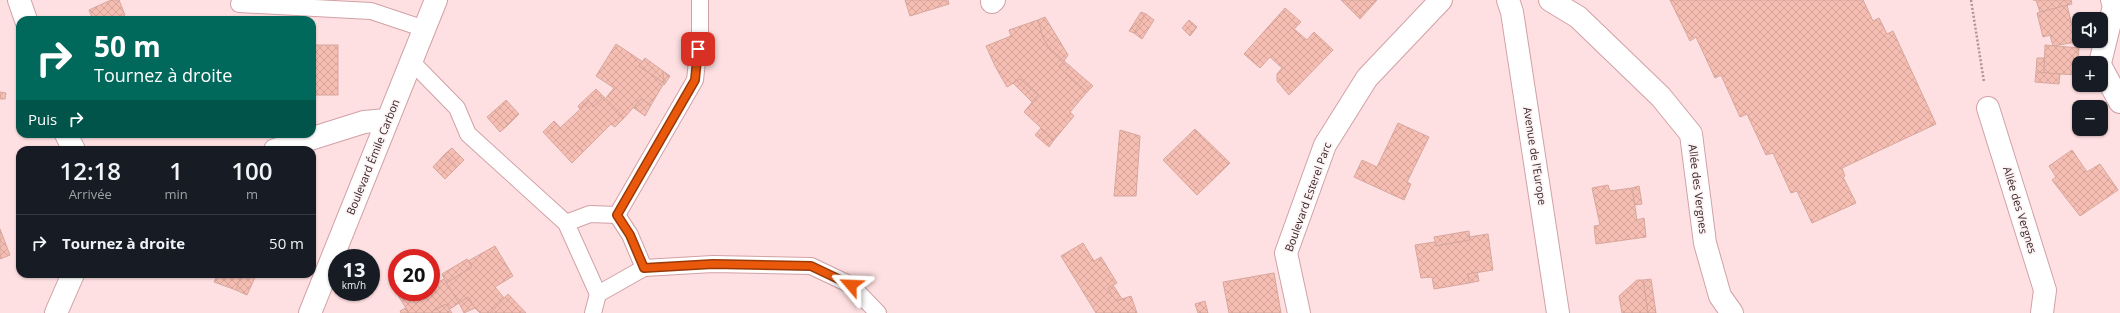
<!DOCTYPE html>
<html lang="fr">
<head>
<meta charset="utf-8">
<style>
  :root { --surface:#171b24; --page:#20242c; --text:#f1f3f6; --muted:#9ea1a6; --line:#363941 }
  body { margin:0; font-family:"Open Sans",sans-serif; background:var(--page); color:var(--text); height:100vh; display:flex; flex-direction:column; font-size:15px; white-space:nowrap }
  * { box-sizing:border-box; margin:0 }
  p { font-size:13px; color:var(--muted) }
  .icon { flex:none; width:22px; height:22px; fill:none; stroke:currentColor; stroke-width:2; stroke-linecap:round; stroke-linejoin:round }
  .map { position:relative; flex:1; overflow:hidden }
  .sheet { position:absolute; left:16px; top:146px; width:300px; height:132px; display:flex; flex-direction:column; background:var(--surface); border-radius:12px; box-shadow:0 1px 3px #0004 }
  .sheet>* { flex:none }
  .top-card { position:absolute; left:16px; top:16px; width:300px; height:122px; border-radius:12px; box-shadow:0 1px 3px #0004; background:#00695c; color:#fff; overflow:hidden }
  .fabs { position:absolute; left:2072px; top:12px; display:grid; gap:8px }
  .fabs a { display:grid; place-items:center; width:36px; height:36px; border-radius:8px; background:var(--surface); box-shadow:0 1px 3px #0004; font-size:20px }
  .speed { position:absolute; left:328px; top:249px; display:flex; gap:8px; font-size:20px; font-weight:700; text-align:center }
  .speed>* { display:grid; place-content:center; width:52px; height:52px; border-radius:50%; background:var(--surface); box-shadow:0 1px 3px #0004; line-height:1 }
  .speed small { font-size:10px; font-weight:400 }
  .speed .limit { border:6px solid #d22; background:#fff; color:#111 }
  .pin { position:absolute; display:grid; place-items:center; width:34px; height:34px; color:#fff; margin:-17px; border-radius:8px; box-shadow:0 2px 6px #0006 }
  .me { position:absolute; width:44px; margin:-22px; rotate:296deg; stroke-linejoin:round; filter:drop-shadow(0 0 3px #0008) }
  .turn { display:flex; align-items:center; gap:14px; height:84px; padding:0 12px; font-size:18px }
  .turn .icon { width:52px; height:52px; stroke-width:2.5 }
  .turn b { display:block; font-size:28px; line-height:34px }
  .then { display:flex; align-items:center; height:38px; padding:0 12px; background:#0003; gap:8px; font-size:15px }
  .eta { display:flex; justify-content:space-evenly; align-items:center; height:68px; text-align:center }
  .eta b { font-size:24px; font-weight:600; line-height:28px }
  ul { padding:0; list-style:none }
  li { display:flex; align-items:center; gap:12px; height:56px; padding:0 12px; border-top:1px solid var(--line) }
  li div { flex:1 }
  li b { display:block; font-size:15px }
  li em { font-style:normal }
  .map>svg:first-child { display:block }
  .building { fill:url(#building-cross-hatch); stroke:#d6a79d }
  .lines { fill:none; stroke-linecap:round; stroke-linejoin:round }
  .service-casing { stroke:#d1a1a6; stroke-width:18 }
  .minor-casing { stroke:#d1a1a6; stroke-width:24 }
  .tertiary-casing { stroke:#d1a1a6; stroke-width:24 }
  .path { stroke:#ae9496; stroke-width:2.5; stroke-dasharray:2 2; stroke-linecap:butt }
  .service { stroke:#fff; stroke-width:16 }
  .minor { stroke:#fff; stroke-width:22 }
  .tertiary { stroke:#fff; stroke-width:22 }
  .route-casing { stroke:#983908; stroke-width:10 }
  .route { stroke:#ea580c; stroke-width:7 }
  .labels { text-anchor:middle; stroke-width:3.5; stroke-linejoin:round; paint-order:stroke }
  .street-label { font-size:11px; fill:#382628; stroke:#fdf3f4 }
</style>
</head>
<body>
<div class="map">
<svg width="2120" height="313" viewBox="0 0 2120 313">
  <defs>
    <pattern id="building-cross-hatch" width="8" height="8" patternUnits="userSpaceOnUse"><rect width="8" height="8" fill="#f6beb3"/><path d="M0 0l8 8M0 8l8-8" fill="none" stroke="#d4a39a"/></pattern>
  </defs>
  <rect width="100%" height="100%" fill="#ffe0e2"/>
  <g class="building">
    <path d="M111,0H119L125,15L116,20H93L89,10Z"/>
    <path d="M905,0H948L949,4L910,16Z"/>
    <path d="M1341,0H1377L1360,19Z"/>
    <path d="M1670,0H1863L1873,21L1879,18L1887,34L1893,31L1936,124L1842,168L1845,176L1843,177L1856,203L1812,223L1797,191L1791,193L1773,153L1766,155L1747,114L1740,117L1721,75L1715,78L1696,37L1690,41Z"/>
    <path d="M2033,0H2071L2072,4L2040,12L2036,0Z"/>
    <path d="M2067,5L2076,42L2053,46L2050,35L2043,37L2037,13Z"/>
    <path d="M1285,8L1301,22L1294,29L1307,40L1314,32L1333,50L1289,95L1277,81V74L1282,68L1270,57L1260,68L1244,54Z"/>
    <path d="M1141,12L1146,14L1134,33L1129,31Z"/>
    <path d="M1146,14L1154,20L1142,39L1134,33Z"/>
    <path d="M1045,17L1068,55L1064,61L1049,48L1043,38L1038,20Z"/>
    <path d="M1038,20L1043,38L1049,48L1064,61L1059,67L1087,92L1070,112L1074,116L1054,140L1024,112L1038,95L1020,79L1007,87L995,66L986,46L1011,36L1009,30Z"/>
    <path d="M1189,20L1197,27L1190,36L1182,28Z"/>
    <path d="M616,44L643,62L639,66L664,83L651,105L641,99L624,118L605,99L614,88L596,76Z"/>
    <rect x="312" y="45" width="26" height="50"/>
    <path d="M2045,45L2079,48L2077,75L2044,73Z"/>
    <path d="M645,58L663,71L664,83L639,66Z"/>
    <path d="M2037,58H2044V73L2036,72Z"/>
    <path d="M1064,61L1093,86L1087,92L1059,67Z"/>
    <path d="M663,71L670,76L664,85V83Z"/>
    <path d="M2036,72L2060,74L2059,84L2035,82Z"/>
    <path d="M1020,79L1038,95L1032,102L1013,83Z"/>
    <path d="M596,89L604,97L593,107L589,101L580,109L578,106Z"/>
    <path d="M0,92L6,93L5,99H0Z"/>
    <path d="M604,97L624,118L615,127L611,124L583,152L560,128L589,101L593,107Z"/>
    <path d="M641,99L651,105L645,116L634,108Z"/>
    <path d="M506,100L519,114L508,125L495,110Z"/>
    <path d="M495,110L508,125L500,132L487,117Z"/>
    <path d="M554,121L583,152L572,163L543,132Z"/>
    <path d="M1398,123L1429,137L1407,182L1411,184L1404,200L1354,177L1362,160L1377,167Z"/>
    <path d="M1041,128L1054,140L1049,147L1035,135Z"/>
    <path d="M1195,129L1230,163L1197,195L1163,160Z"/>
    <path d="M1120,130L1140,136L1136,196H1114Z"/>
    <path d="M452,148L464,160L457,167L445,154Z"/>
    <path d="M2072,150L2087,172L2100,164L2118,190L2080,216L2052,180L2056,177L2049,166Z"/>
    <path d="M445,154L457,167L445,179L433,167Z"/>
    <path d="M1608,185L1610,191L1632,188L1637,220L1644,218L1646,237L1596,244L1594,226L1600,225L1592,188Z"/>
    <path d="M1639,186L1642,204L1635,205L1632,188Z"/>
    <path d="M0,229L10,255L0,259Z"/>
    <path d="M1469,231L1470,240L1436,246L1434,237Z"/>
    <path d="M1488,234L1493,270L1468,274L1469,283L1434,289L1432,277L1421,278L1415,245L1435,242L1436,246L1470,240L1469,237Z"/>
    <path d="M1083,243L1094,261L1101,257L1117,283L1108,288L1116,301L1131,296L1137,313H1096L1061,256Z"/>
    <path d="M495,246L513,276L495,287L504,298L490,313H480L475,308L468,297L459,303L446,283L472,267L468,261Z"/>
    <path d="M467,259L472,267L446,283L442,274Z"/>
    <path d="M1477,272L1479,281L1469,283L1468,274Z"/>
    <path d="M1274,273L1281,313H1229L1223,282Z"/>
    <path d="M218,274H217H242L236,290L214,282Z"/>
    <path d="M242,274L256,275L247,295L236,290Z"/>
    <path d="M431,277L435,284L444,279L459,303L450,309L446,304L431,312L432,313H409L391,284L397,280V292H431Z"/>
    <path d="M1651,279L1656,313H1648L1643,280Z"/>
    <path d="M1637,280H1643L1648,313H1622L1619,296Z"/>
    <path d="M1113,285L1122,299L1116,301L1108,288Z"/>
    <path d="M508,294L526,313H490Z"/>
    <path d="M468,297L475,308L464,313L459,303Z"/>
    <path d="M1205,301L1208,313H1198L1195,304Z"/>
    <path d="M446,304L452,313H432L431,312Z"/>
    <path d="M406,308L409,313H401L400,311Z"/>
  </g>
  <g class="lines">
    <g class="service-casing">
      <g id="service">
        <path d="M239,4L371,11L425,29"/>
        <path d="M412,62L457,108L468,134L566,223L598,294L593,313"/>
        <path d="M617,215L630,235L644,268L713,264L811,266L851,285L878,313"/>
        <path d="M617,215L695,80L700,34V0"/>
        <path d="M566,223L590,214L617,215"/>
        <path d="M598,294L644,268"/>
      </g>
    </g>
    <g class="minor-casing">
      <g id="minor">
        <path d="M19,0L26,20"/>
        <path d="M1550,0L1578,17L1661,97L1691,134L1705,243L1720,296L1732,313"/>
        <path d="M992,2L994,0"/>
        <path d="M2100,63L2114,6L2112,0"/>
        <path d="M2101,67L2120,102"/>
        <path d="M1988,108L2045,290L2042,313"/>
        <path d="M66,134L74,150"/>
        <path d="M275,150L364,122L387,120"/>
        <path d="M56,313L73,274"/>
        <path d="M1299,313L1286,253L1325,145L1367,78L1441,0"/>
      </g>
    </g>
    <g class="tertiary-casing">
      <g id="tertiary">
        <path d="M1508,0L1512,12L1558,313"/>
        <path d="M310,313L436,0"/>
      </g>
    </g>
    <path class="path" d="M1971,0L1984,82"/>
    <use href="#service" class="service"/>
    <use href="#minor" class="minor"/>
    <use href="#tertiary" class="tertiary"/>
  </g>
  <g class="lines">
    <g class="route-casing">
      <path id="route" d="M698,49L695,80L617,215L630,235L644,268L713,264L811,266L851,285"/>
    </g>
    <use href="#route" class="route"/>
  </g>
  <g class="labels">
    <g class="street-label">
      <text transform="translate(1535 156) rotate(81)" y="4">Avenue de l'Europe</text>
      <text transform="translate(373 157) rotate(-68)" y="4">Boulevard Émile Carbon</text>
      <text transform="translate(1698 189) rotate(83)" y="4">Allée des Vergnes</text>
      <text transform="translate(1308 197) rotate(-70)" y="4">Boulevard Esterel Parc</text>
      <text transform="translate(2020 210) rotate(73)" y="4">Allée des Vergnes</text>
    </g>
  </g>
</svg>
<div class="fabs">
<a><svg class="icon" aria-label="sound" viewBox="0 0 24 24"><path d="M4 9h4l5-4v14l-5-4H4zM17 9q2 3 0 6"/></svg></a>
<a>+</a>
<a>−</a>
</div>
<div class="speed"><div>13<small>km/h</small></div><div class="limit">20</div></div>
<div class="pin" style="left:698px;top:49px;background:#d93025"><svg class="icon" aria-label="arrive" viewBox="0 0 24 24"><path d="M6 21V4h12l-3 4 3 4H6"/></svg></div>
<svg class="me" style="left:851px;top:285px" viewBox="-20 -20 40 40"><path d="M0-17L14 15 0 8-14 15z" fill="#ea580c" stroke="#fff" stroke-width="4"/></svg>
<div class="top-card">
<div class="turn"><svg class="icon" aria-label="right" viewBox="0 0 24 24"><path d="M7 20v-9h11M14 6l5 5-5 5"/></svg><div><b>50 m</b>Tournez à droite</div></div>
<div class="then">Puis<svg class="icon" aria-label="right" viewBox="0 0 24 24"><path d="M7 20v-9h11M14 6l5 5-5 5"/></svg></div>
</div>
<section class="sheet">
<div class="eta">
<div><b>12:18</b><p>Arrivée</p></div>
<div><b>1</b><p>min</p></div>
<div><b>100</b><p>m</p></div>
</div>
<ul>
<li><svg class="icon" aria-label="right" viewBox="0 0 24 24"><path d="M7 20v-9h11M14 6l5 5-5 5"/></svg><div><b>Tournez à droite</b></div><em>50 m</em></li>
</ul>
</section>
</div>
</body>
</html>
